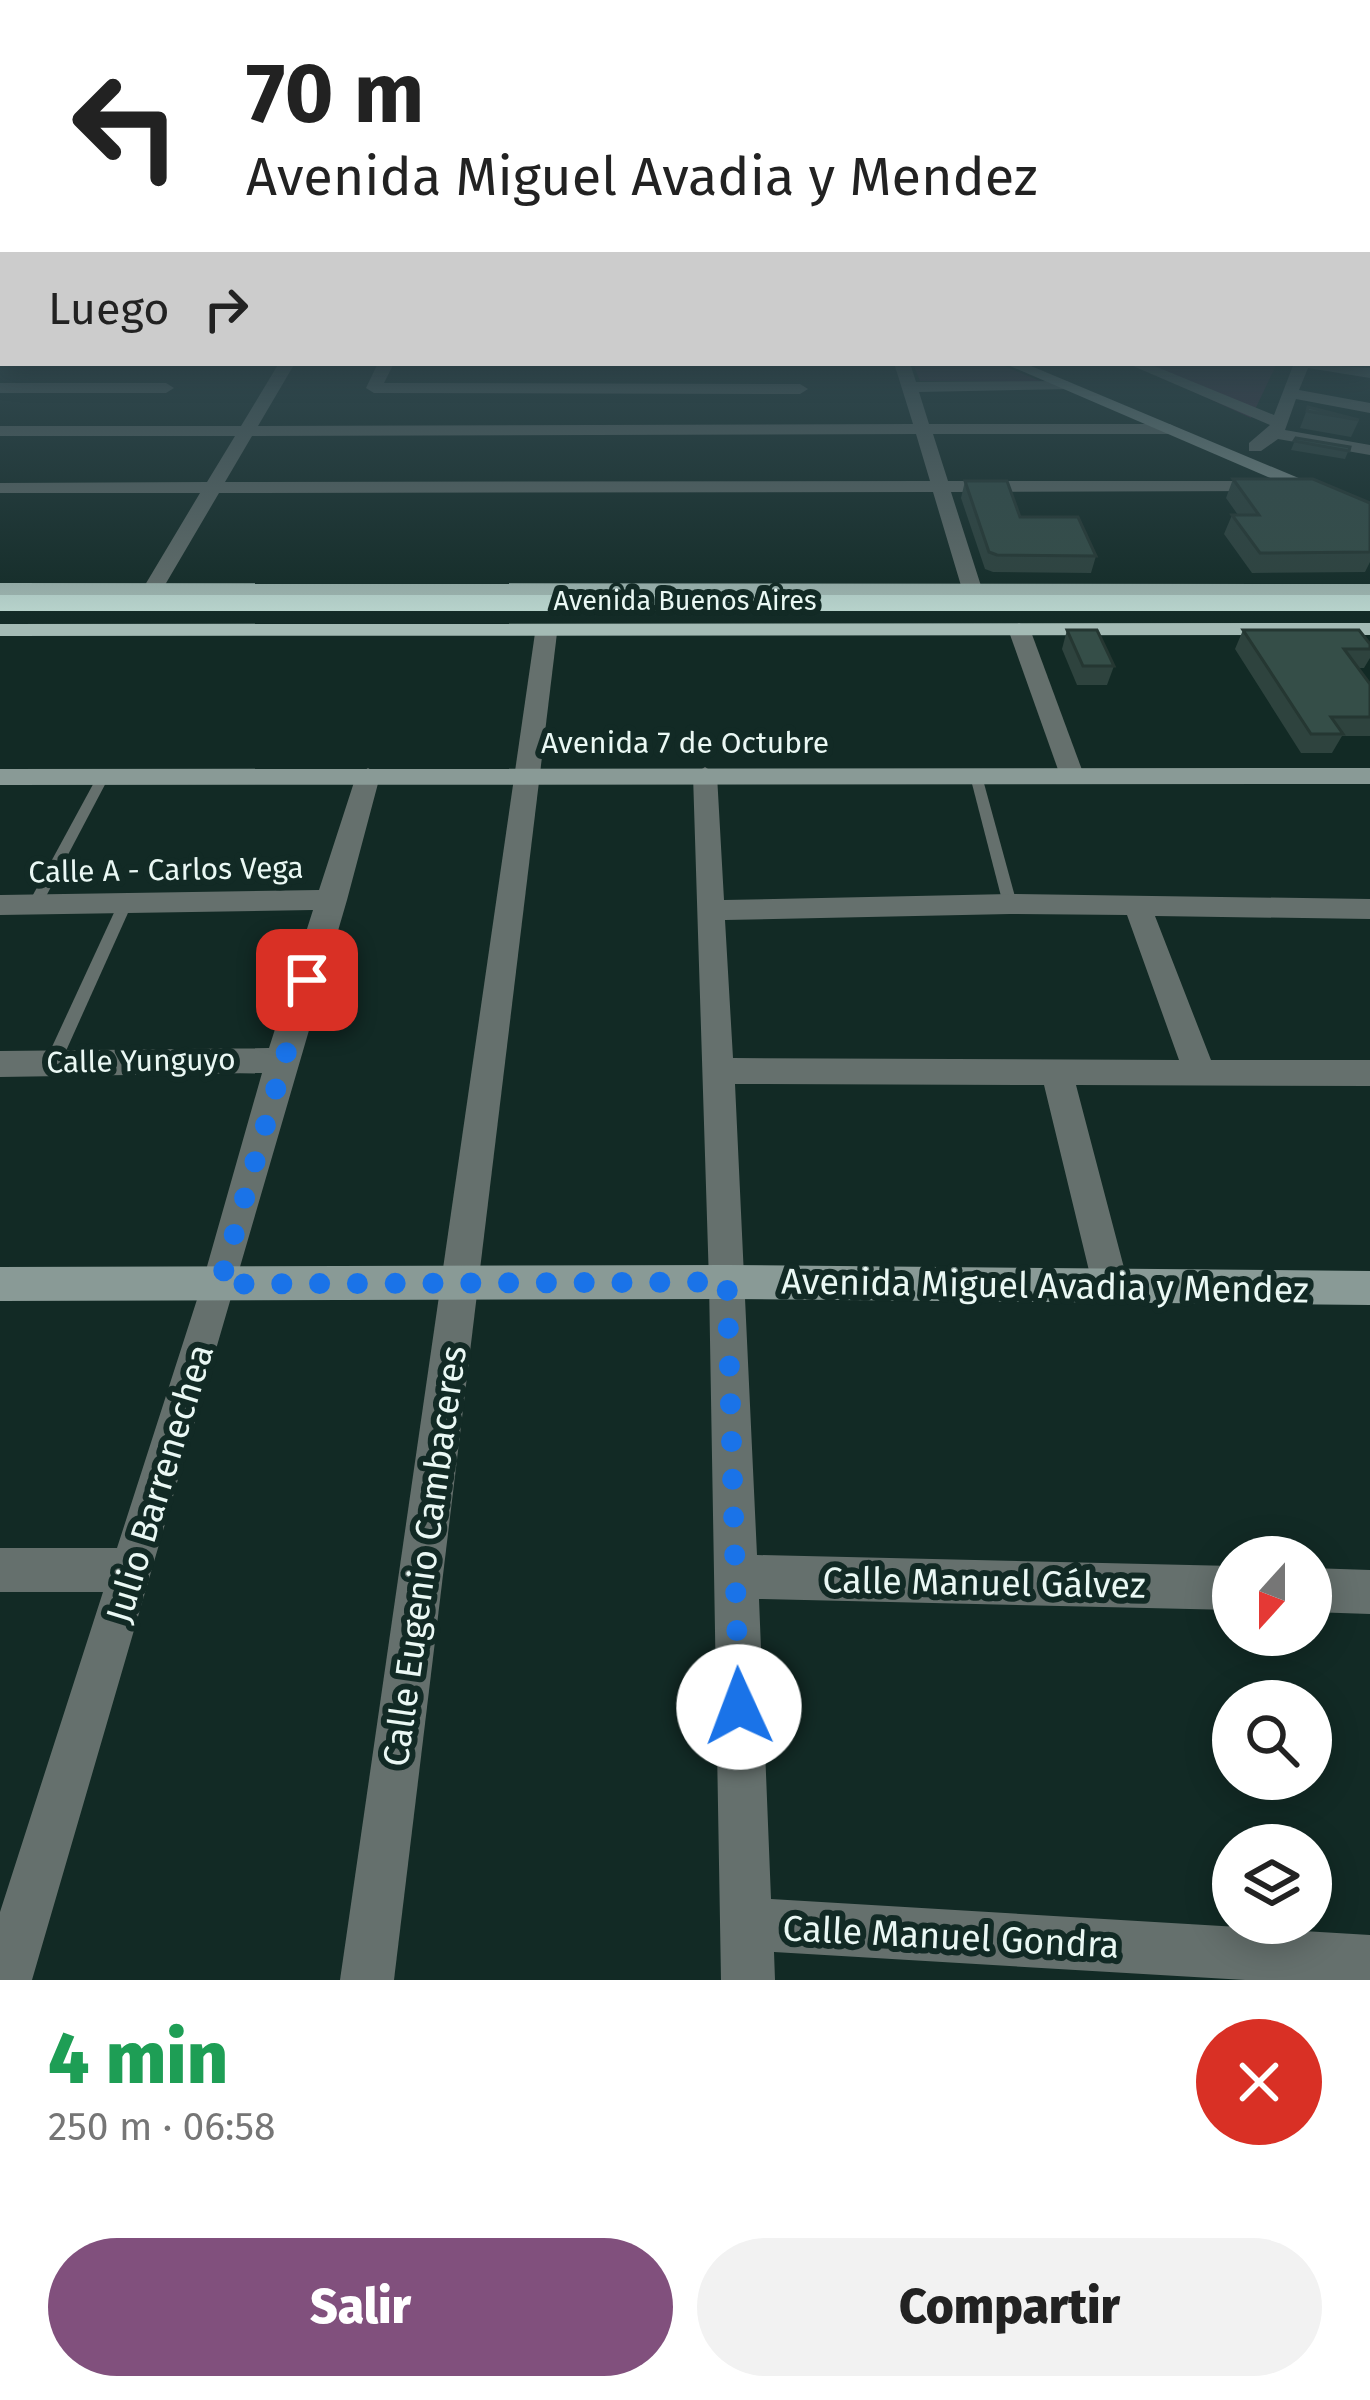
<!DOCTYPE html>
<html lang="es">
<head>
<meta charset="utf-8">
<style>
  :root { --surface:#fff; --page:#f2f2f2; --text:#222; --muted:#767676; --accent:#81507d }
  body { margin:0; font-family:"Fira Sans",sans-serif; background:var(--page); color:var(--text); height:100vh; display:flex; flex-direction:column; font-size:45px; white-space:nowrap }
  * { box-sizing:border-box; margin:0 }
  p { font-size:39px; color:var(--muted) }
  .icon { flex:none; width:66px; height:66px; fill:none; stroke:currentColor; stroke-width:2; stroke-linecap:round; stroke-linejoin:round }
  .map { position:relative; height:1980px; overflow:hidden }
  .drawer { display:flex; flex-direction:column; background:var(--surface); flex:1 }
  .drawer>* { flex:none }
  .guide { position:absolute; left:0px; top:0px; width:1371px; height:366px; box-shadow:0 6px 30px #0003; background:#fff; color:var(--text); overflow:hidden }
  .needle { width:78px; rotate:201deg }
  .controls { position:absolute; left:1212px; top:1536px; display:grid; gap:24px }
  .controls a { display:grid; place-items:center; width:120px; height:120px; border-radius:50%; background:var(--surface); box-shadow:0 6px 30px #0003; font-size:60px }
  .pin { position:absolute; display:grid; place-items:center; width:102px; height:102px; color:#fff; margin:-51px; border-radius:24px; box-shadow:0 6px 18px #0006 }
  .me { position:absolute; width:132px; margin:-66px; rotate:358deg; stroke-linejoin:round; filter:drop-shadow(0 0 9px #0008) }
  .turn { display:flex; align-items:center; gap:42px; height:252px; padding:0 48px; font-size:54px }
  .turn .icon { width:156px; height:156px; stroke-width:2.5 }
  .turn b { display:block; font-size:84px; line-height:102px }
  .then { display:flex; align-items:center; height:114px; padding:0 48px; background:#0003; gap:24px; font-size:45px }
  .round { display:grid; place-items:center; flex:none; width:126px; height:126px; border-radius:63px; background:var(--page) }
  .overview { display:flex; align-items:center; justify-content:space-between; height:204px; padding:0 48px }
  h1 { font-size:72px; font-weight:800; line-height:90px; color:#1e9e55 }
  .action { display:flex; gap:24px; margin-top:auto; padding:24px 48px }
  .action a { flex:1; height:138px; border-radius:72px; background:var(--accent); color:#fff; font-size:48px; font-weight:800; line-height:138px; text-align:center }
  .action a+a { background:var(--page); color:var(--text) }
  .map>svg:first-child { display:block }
  .green { fill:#41283f }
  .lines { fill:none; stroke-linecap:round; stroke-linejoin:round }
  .lane { fill:#65706d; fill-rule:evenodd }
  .street { fill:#65706d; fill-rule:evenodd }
  .secondary { fill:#899a96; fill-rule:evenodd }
  .primary { fill:#a4bbb5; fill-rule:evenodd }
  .highway { fill:#bedad2; fill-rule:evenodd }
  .wall { fill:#2e433e }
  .building { fill:#354e48; stroke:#253732; stroke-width:3 }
  .route { stroke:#1a73e8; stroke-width:21; stroke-dasharray:0 37.8 }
  .labels { text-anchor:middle; stroke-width:12; stroke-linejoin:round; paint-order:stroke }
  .far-street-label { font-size:27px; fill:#eaf8f4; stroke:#122a25 }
  .street-label { font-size:30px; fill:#eaf8f4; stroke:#122a25 }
  .near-street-label { font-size:36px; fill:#eaf8f4; stroke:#122a25 }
</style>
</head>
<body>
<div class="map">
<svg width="1370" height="1980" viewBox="0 0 1370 1980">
  <rect width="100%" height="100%" fill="#122a25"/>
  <g class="green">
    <path d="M913,363H997L1040,381H920Z"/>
    <path d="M1131,363H1277L1251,418Z"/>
  </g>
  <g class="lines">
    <g class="lane">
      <path d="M976,772L982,776L1017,904L1010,909L1003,904L970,776Z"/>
      <path d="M103,773L109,777L42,904L35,909L30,907L28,904L97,777Z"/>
      <path d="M125,899L132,904L61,1062L59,1066H47L45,1062L118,904Z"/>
    </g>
    <g class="street">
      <path d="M279,363H295L258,426L913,424L894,363H910L916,382L1067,381L1075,386L1073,389L919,392L929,424H1170L1178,429L1170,434H933L948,481H1267L1276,486L1267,491L951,492L982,589L972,595L962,589L933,492L219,493L162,590L152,596L142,590L200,493H0V483L207,482L235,436H0V426H241ZM916,434L930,481L225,482L252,436Z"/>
      <path d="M378,363H394L384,383L800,384L808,389L800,394L374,393L366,388Z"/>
      <path d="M1126,363H1147L1274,415L1294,363L1370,368V378L1308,368L1299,390L1370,403V413L1296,399L1285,430L1370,445V455L1278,439L1261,451H1249V443L1270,425Z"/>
      <path d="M0,383H166L174,388L166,393H0Z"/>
      <path d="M1019,623L1030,629L1085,778L1082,784H1064L1061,778L1008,629Z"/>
      <path d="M546,627L557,633L394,1980H340L535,633Z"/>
      <path d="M705,767L717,775L724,900L1010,894L1370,899V919L1155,916L1211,1060H1370V1086L1076,1085L1128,1283L1123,1295L1110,1300L1097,1295L1092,1283L1044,1085L735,1084L757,1555L1233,1566V1610L759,1599L771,1899L1370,1935V1980H1245L774,1952L775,1980H721L709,1282L693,775ZM1010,914L1127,915L1179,1060L733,1058L725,920Z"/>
      <path d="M368,768L380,776L347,900L32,1980H0V1912L103,1592H0V1548H117L202,1284L262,1073L0,1077V1051L269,1048L313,910L0,915V895L319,890L356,776Z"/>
      <path d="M1311,1568L1370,1570V1614L1311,1612Z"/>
    </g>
    <g class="secondary">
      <path d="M1003,363H1024L1370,508V521Z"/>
      <path d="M1370,768V784L0,785V769Z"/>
      <path d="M727,1265L1370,1271V1305L727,1299L0,1301V1267Z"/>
    </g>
    <g class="primary">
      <path d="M0,583L1370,584V596L0,595Z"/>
      <path d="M1370,623V635L0,636V624Z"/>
    </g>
    <rect class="highway" x="0" y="595" width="1370" height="16"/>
  </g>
  <g class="wall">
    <path d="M1308,407L1359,420L1351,437L1300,428Z"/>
    <path d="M1296,438L1350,447L1345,459L1291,450Z"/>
    <path d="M1233,479L1370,503V562L1365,572L1252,573L1224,534L1232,515H1238L1226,498Z"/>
    <path d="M965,481L1020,517L1096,556L1091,573L993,572L985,569L961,498Z"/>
    <path d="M1067,630L1114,666L1107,685H1077L1062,649Z"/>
    <path d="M1243,630L1370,644V658L1364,668H1359L1370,684V736H1342L1332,753H1301L1235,649Z"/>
  </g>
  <g class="building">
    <path d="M1308,407L1359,420L1307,411Z"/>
    <path d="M1296,438L1350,447L1349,451L1294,441Z"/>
    <path d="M1233,479H1313L1370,503V552L1260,553L1232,515H1259Z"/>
    <path d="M965,481H1007L1020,517H1078L1096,556L997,555L989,552Z"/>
    <path d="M1067,630H1097L1114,666H1083Z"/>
    <path d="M1243,630H1359L1370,644V649H1344L1370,684V717H1331L1343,734H1311Z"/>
  </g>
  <linearGradient id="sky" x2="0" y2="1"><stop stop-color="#0a1714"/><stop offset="0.56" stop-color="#334a51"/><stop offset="1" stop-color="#334a51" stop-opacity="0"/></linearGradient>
  <rect width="1370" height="626" fill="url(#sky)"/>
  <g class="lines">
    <path class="route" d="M307,980L220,1284L727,1282L739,1707"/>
  </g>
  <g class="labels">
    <g class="far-street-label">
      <text x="685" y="610">Avenida Buenos Aires</text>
    </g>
    <g class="street-label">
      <text x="685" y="753">Avenida 7 de Octubre</text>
      <text transform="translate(166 870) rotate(-1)" y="10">Calle A - Carlos Vega</text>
      <text transform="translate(141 1061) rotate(-1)" y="10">Calle Yunguyo</text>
    </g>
    <g class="near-street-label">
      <text transform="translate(1045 1285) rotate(1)" y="13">Avenida Miguel Avadia y Mendez</text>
      <text transform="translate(159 1483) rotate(-73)" y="13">Julio Barrenechea</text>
      <text transform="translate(424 1556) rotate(-82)" y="13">Calle Eugenio Cambaceres</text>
      <text transform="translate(984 1582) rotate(1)" y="13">Calle Manuel Gálvez</text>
      <text transform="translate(951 1936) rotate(3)" y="13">Calle Manuel Gondra</text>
    </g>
  </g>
</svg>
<div class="controls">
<a><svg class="needle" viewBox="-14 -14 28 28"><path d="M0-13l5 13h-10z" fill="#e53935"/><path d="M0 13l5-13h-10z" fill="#767676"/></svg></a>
<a><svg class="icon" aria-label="search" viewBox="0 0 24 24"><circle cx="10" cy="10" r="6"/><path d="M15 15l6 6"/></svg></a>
<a><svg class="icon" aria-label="layers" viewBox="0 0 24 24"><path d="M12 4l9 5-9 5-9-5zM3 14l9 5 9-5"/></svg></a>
</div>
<div class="pin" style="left:307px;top:980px;background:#d93025"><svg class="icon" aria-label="arrive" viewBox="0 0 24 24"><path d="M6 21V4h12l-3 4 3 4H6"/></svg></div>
<svg class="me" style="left:739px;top:1707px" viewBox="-20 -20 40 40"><circle r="19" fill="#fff"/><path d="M0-13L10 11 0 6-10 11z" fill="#1a73e8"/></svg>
<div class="guide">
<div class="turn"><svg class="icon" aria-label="left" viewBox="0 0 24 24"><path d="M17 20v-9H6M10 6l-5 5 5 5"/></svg><div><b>70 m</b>Avenida Miguel Avadia y Mendez</div></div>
<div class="then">Luego<svg class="icon" aria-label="right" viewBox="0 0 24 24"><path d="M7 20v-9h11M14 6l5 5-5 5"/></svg></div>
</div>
</div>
<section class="drawer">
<div class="overview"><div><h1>4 min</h1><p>250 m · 06:58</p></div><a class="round" style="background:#d93025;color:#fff"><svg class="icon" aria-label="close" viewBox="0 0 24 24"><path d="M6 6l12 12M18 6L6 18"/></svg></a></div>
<div class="action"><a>Salir</a><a>Compartir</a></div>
</section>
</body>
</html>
